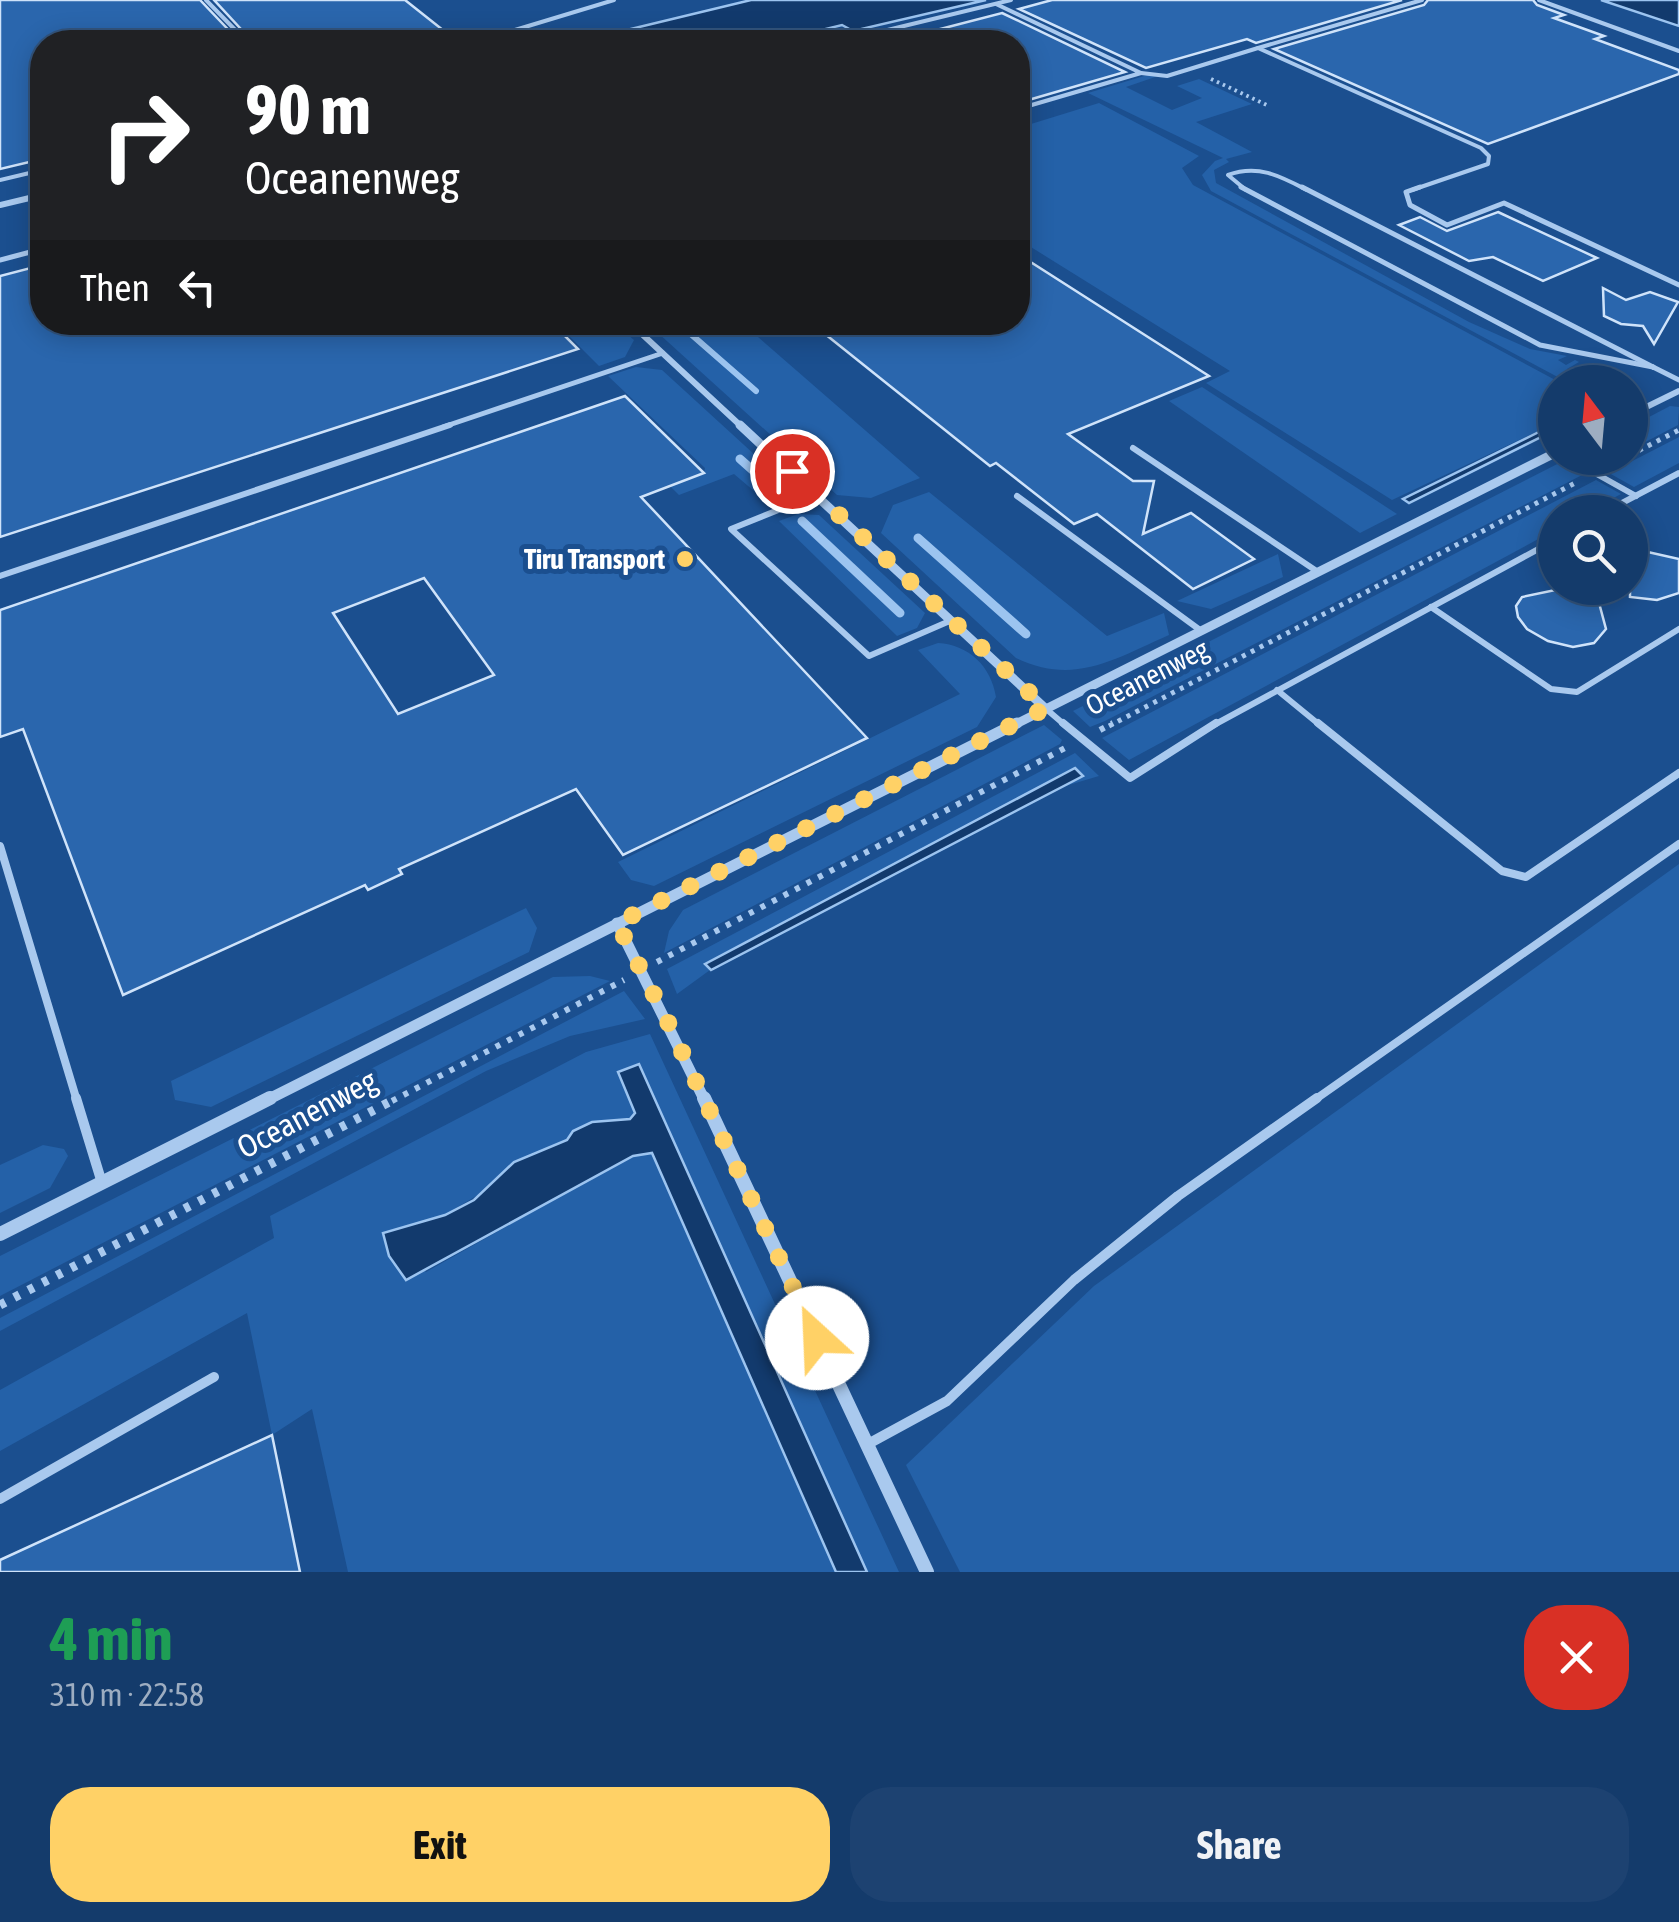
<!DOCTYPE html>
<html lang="en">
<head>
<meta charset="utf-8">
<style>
  :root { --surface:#143b6b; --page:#1d4271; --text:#f1f3f6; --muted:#9dadc1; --line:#33557e; --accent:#ffd166 }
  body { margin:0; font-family:"Asap Condensed",sans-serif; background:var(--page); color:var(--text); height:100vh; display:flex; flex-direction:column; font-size:38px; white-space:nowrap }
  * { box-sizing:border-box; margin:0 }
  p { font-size:32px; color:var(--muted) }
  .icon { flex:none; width:55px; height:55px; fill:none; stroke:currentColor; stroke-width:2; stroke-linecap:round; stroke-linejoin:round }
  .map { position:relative; height:1572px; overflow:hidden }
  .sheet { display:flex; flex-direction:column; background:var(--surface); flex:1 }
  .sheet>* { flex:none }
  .top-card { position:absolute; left:30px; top:30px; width:1000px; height:305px; border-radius:40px; box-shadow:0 5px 25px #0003,0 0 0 2px var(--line); background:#202124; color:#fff; overflow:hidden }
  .needle { width:65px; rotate:344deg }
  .tools { position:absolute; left:1538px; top:365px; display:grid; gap:20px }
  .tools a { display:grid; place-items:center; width:110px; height:110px; border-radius:50%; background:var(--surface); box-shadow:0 5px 25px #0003,0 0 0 2px var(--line); font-size:50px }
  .pin { position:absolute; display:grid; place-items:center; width:85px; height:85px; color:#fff; margin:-42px; border:5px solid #fff; border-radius:50%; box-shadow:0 2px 10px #0007 }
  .me { position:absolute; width:110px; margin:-55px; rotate:335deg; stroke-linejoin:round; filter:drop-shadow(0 0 8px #0008) }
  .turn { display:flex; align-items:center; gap:35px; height:210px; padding:0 50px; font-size:45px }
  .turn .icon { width:130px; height:130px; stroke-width:2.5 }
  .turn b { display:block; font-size:70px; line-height:85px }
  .then { display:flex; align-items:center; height:95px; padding:0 50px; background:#0003; gap:20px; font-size:38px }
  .round { display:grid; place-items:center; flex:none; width:105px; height:105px; border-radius:40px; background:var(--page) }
  .summary { display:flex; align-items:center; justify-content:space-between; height:170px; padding:0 50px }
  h1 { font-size:60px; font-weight:700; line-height:75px; color:#1e9e55 }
  .action { display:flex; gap:20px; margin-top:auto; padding:20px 50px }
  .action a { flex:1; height:115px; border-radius:40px; background:var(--accent); color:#111; font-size:40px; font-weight:700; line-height:115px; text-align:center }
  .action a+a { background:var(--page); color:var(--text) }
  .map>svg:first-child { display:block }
  .green { fill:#2461a8 }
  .water { fill:#123a6d; stroke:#9cc4f0; stroke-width:2.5 }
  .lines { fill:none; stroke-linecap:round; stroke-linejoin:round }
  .stream-far1 { stroke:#9cc4f0; stroke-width:6 }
  .stream { stroke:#9cc4f0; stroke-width:9 }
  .building { fill:#2a66ad; stroke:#cfe3fa; stroke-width:2.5; fill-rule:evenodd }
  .path-far3 { stroke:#a9c9ee; stroke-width:4; stroke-dasharray:2.5 4; stroke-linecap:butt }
  .path-far2 { stroke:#a9c9ee; stroke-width:5; stroke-dasharray:4 6; stroke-linecap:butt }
  .path-far1 { stroke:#a9c9ee; stroke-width:6; stroke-dasharray:5 8; stroke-linecap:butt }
  .path { stroke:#a9c9ee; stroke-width:9; stroke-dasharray:6 10; stroke-linecap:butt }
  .service-far4 { stroke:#a9c9ee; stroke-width:4 }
  .service-far3 { stroke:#a9c9ee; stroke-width:5 }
  .service-far2 { stroke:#a9c9ee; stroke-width:6 }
  .service-far1 { stroke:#a9c9ee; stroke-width:8 }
  .service { stroke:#a9c9ee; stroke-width:10 }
  .minor-far3 { stroke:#a9c9ee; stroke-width:6 }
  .minor-far2 { stroke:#a9c9ee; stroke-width:9 }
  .minor-far1 { stroke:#a9c9ee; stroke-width:11 }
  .minor { stroke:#a9c9ee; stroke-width:14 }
  .route { stroke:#ffd166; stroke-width:18; stroke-dasharray:0 32.4 }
  .poi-dot { fill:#ffd166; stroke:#1b4f8f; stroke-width:4 }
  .labels { text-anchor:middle; stroke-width:10; stroke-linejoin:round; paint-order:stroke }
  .poi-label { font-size:28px; font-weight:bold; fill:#fff; stroke:#1b4f8f; text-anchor:end }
  .street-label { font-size:28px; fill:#fff; stroke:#1b4f8f }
  .near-street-label { font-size:32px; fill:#fff; stroke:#1b4f8f }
</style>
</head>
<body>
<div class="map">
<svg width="1679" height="1572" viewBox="0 0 1679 1572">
  <rect width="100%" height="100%" fill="#1b4f8f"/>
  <g class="green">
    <path d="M1154,73L1158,76L1126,87L1172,110L1202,98L1177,86L1199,79L1252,104L1196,122L1252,152L1226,159L1229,162L1214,170L1216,183L1469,322L1530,349L1567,356L1558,360L1566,365L1575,360L1579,362L1567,369L1593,382H1567L1211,191L1202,175L1215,161L1223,158L1088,93Z"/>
    <path d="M1099,103L1199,156L1182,168L1193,185L1559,382H1555V423L1392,500L1206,383L1230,371L1018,239V128Z"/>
    <path d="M556,323H614L634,340L625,357L599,366Z"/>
    <path d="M647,323H742L920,478L871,498L837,495Z"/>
    <path d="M636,367L662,370L789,486L783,499L768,503L734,474L679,495L670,486L704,474L705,468L608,376Z"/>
    <path d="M1202,387L1397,514L1360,533L1169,401Z"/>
    <path d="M1670,406L1679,407L1678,425L1630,450V427Z"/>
    <path d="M1679,437V463L1634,487L1609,473Z"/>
    <path d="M1569,458H1615L1105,721L1090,727L1073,711Z"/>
    <path d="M1596,480L1621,494L1587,512H1555V530L1129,760L1102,738Z"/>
    <path d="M929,492L1107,636L1164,613L1169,635C1114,659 1075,686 1016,658L881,533L893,505Z"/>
    <path d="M798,514L819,515L925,613L917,628L897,636L779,521Z"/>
    <path d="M1278,554L1283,577L1211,609L1177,601Z"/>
    <path d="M938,643C969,645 991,666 996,697L977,727L654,886L631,880L618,862L960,694L918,650Z"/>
    <path d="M1044,725L1062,740L1060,744L664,953L669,931L683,910Z"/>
    <path d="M1075,753L1099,776L1062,787L1082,777L1074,769L705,963L710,970L677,994L667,969Z"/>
    <path d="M1679,864V1572H960L906,1465L1094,1286Z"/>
    <path d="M526,908L537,928L529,952L211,1107L175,1100L171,1081Z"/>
    <path d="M590,976L610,981L0,1296V1256L553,977Z"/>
    <path d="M624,991L645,1019L570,1036L486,1071L0,1331V1318Z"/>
    <path d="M650,1034L899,1572H867L797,1420L635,1113L630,1119C607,1121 580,1118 568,1140L445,1215L384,1233L426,1272L583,1183L633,1156L652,1153L836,1572H348L312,1409L272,1435L247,1313L0,1451V1390L274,1238L270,1216L586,1052Z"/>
    <path d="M43,1145L64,1149L68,1156L50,1188L0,1213V1165Z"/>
  </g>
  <g class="water">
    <path d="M751,0H986L853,31L842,25L772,42H577Z"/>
    <path d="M1601,0H1679V26Z"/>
    <path d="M1555,424V430L1409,503L1403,499Z"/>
    <path d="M1075,768L1083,776L711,970L705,964Z"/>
    <path d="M639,1064L867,1572H836L652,1153L633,1156L406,1280L389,1256L383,1233L445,1215L474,1200L514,1162L567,1140L573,1131L592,1122L630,1119L635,1113L618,1072Z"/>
  </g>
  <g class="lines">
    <path class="stream-far1" d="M677,322L756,391"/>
    <g class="stream">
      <path d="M740,459L776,491"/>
      <path d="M802,521L900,613"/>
      <path d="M918,538L1026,634"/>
    </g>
  </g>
  <g class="building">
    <path d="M0,0H200L240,42H42V159L0,169Z"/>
    <path d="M214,0H405L458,42H253Z"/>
    <path d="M1052,0H1402L1256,43L1247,39L1146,68L1019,9Z"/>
    <path d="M1428,0H1533L1537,5L1564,15L1554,18L1604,36L1595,39L1679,70V74L1488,144L1274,49L1424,5Z"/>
    <path d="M1002,13L1125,72L1018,103V42H922L921,34Z"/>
    <path d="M1498,212L1597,258L1543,281L1493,257L1469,261L1399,225L1420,217L1447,231Z"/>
    <path d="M1018,254L1209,376L1068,434L1133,481H1154L1143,534L1191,513L1254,559L1193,589L1097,514L1074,524L996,463L990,466L810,322H1018Z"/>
    <path d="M42,265V322H551L578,349L0,537V276Z"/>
    <path d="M1603,288L1626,300L1650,292L1678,302L1654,344L1643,326L1621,324L1604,316Z"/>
    <path d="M625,396L704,473L641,497L867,738L623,855L576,789L399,869L402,874L368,890L365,885L123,995L23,729L0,737V610ZM424,578L494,675L398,714L333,613Z"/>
    <path d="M1630,548L1679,559V593L1657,600L1630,597Z"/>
    <path d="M1565,588H1595L1606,629L1594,643L1573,647L1548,641L1527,629L1518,617L1516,606L1522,597Z"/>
    <path d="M272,1435L300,1572H0V1560Z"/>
  </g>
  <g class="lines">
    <path class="path-far3" d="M1211,79L1269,106"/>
    <g class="path-far2">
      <path d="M1630,455L1679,430"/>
      <path d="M1109,726L1577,482"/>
    </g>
    <g class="path-far1">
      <path d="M1100,730L1113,723"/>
      <path d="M657,962L1067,747"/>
      <path d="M392,1101L624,980"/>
    </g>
    <path class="path" d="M0,1305L397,1098"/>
    <g class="service-far4">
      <path d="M206,0L247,42"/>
      <path d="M1539,0L1679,51"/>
      <path d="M996,4L1141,73L1018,109"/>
      <path d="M510,42L515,30L614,0"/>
      <path d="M838,42L1011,0"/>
      <path d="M1258,48L1422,0"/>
      <path d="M1141,73L1167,76L1258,48L1481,148L1489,156L1488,164L1412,190"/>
      <path d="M0,180L42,170"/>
      <path d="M1246,190L1228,175C1258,164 1280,176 1307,190"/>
    </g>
    <g class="service-far3">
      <path d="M1241,187L1540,345L1653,367"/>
      <path d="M1302,187L1653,367"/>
      <path d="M1420,187L1406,192L1410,205L1447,225L1504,203L1679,285"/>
      <path d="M0,260L42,249"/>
      <path d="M1653,367L1679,380"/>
      <path d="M443,427L663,353"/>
    </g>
    <g class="service-far2">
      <path d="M1133,448L1318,572"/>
      <path d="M1568,458L1636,496"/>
      <path d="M818,494L731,529L869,656L952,620"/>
      <path d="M1017,496L1200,630"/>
      <path d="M1605,512L1679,473"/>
      <path d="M0,576L450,425"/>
      <path d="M1431,607L1551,689L1577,692L1679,629"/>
      <path d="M1277,690L1321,726"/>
      <path d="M1045,708L1066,726"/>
      <path d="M1212,726L1555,540"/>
    </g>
    <g class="service-far1">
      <path d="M1063,723L1130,778L1216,723"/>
      <path d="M1318,723L1502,871L1526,877L1679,773"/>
      <path d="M0,846L77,1101"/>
      <path d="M1313,1101L1679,844"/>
    </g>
    <g class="service">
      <path d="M76,1098L102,1183"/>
      <path d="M868,1444L947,1401L1074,1280L1178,1196L1317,1098"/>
      <path d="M0,1499L214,1377"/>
    </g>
    <g class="minor-far3">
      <path d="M0,205L42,195"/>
      <path d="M629,322L742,427"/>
      <path d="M1630,415L1679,391"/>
    </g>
    <g class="minor-far2">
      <path d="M740,425L1045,708"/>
      <path d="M1012,726L1555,453"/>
    </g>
    <g class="minor-far1">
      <path d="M617,923L705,1101"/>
      <path d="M265,1101L1017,723"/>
    </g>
    <g class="minor">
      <path d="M704,1098L927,1572"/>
      <path d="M0,1234L270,1098"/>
    </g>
  </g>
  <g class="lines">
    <path class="route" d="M792,471L1046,708L617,923L666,1018L817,1338"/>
  </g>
  <circle class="poi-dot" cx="685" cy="559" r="10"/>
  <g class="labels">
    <g class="poi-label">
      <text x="665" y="569">Tiru Transport</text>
    </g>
    <g class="street-label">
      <text transform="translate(1147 677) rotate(-27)" y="10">Oceanenweg</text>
    </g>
    <g class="near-street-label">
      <text transform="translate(307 1114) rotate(-28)" y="11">Oceanenweg</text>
    </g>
  </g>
</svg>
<div class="tools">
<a><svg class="needle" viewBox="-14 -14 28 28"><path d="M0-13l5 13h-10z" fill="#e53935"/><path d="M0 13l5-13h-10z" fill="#9dadc1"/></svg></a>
<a><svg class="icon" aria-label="search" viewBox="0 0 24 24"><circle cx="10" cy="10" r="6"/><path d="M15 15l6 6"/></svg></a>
</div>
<div class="pin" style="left:792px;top:471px;background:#d93025"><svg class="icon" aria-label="arrive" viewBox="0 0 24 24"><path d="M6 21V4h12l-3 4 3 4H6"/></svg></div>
<svg class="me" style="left:817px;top:1338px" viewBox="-20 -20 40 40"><circle r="19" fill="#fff"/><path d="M0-13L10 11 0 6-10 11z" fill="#ffd166"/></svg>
<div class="top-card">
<div class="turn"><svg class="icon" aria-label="right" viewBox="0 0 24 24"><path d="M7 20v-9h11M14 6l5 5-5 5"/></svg><div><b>90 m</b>Oceanenweg</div></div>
<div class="then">Then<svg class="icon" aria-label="left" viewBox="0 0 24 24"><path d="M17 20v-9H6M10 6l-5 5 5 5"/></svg></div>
</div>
</div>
<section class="sheet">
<div class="summary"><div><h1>4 min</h1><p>310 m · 22:58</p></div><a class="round" style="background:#d93025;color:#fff"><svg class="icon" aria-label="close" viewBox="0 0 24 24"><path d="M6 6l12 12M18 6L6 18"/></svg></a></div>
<div class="action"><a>Exit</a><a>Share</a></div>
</section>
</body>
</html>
